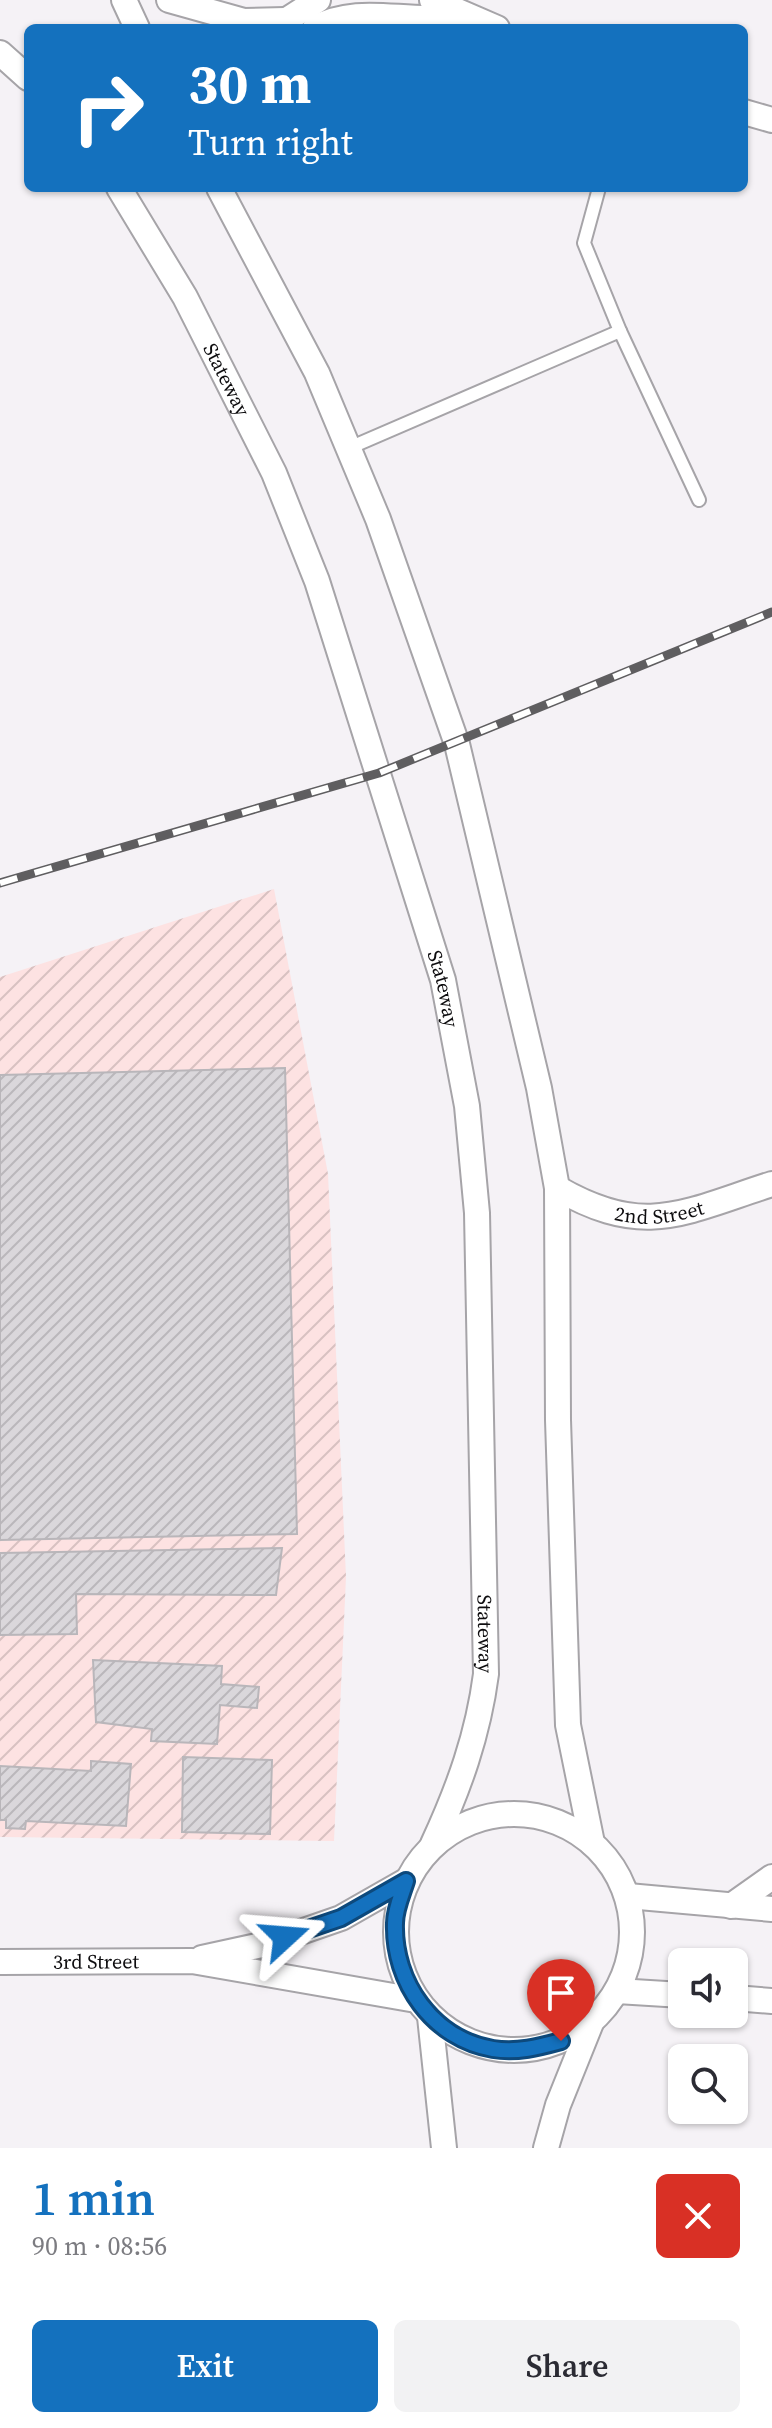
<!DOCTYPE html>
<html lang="en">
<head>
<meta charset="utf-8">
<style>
  :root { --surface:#fff; --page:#f2f2f3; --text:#2b2b33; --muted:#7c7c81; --accent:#1471be }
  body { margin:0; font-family:"Source Serif 4",serif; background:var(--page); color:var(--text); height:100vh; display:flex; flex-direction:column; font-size:30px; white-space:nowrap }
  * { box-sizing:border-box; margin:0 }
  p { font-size:26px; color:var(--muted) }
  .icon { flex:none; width:44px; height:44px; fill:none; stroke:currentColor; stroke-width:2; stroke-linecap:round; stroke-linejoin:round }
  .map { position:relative; height:2148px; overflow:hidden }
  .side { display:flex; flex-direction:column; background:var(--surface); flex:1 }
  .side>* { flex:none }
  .guide { position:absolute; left:24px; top:24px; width:724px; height:168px; border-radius:12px; box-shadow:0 2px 6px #0004; background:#1471be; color:#fff; overflow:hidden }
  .fabs { position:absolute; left:668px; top:1948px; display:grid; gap:16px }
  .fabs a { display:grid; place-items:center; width:80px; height:80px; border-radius:12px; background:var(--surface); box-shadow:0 2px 6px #0004; font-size:40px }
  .pin { position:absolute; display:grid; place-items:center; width:68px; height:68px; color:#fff; margin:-82px -34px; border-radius:50% 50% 50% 0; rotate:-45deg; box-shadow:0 0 8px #0007 }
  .pin .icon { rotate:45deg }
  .me { position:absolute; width:88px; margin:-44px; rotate:71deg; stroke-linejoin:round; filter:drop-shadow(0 0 6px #0008) }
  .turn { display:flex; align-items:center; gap:28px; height:168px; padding:0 32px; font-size:36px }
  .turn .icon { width:104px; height:104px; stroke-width:2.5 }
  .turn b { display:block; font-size:56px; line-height:68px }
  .round { display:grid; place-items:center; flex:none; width:84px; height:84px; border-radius:12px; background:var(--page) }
  .head { display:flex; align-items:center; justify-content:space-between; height:136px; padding:0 32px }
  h1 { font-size:48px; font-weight:600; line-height:60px; color:var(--accent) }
  .button { display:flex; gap:16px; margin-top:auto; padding:16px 32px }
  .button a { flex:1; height:92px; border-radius:12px; background:var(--accent); color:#fff; font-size:32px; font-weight:600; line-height:92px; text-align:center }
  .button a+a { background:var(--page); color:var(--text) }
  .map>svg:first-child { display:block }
  .industrial { fill:url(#industrial-furrows) }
  .building { fill:url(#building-hatch); stroke:#b9b6ba; stroke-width:2 }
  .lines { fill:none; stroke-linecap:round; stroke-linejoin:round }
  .service-casing { stroke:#a6a4a8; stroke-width:16 }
  .minor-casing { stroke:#a6a4a8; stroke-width:28 }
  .service { stroke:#fff; stroke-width:12 }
  .minor { stroke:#fff; stroke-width:24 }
  .rail-casing { stroke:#5f5e60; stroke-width:9 }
  .rail { stroke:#fff; stroke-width:6; stroke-dasharray:18; stroke-linecap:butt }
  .route-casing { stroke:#0d497c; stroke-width:20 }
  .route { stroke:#1471be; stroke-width:14 }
  .labels { text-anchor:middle; stroke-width:6; stroke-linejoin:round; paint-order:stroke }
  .street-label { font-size:20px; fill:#0e0d0f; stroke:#fff }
</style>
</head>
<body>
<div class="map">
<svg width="772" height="2148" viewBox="0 0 772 2148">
  <defs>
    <pattern id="industrial-furrows" width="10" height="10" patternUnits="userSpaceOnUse" patternTransform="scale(2)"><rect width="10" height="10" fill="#fde2e2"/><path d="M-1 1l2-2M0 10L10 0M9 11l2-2" fill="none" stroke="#d8c1c1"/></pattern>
    <pattern id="building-hatch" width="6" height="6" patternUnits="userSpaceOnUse" patternTransform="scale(2)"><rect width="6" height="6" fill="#dad7db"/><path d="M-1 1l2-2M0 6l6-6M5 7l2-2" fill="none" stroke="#bab7bb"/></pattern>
  </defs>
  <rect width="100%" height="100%" fill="#f5f2f6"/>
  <path class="industrial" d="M274,889L328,1174L346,1577L334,1841L0,1837V977Z"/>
  <g class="building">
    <path d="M285,1068L297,1534L0,1540V1075Z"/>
    <path d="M282,1548L276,1595L76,1594L77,1634L0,1635V1553Z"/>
    <path d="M93,1660L222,1666L221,1684L259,1687L257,1708L220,1705L217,1744L151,1741L152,1729L96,1722Z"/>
    <path d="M183,1757L272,1760L270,1834L182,1832Z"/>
    <path d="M91,1761L131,1764L126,1826L26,1821L25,1829L6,1828V1820H0V1766L91,1771Z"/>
  </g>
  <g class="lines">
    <g class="service-casing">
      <g id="service">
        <path d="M599,188L584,243L620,331L699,500"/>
        <path d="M349,448L620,331"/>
      </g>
    </g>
    <g class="minor-casing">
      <g id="minor">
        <path d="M124,0L137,28"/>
        <path d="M169,0L244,21L285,20"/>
        <path d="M432,0L497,28"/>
        <path d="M274,28L318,0"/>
        <path d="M315,28C363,2 412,27 462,14"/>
        <path d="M0,53L28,78"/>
        <path d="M744,112L772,120"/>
        <path id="s1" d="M119,188L185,297L274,473L317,581L443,980L467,1106L477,1213L486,1674C478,1735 459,1788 433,1844"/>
        <path d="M219,188L317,373L378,519L457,744L539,1088L557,1188L558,1420L568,1725L592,1843"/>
        <path id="s2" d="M557,1188C645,1239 684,1212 772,1184"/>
        <circle cx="514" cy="1932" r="118"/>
        <path d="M628,1896L772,1909"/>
        <path d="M731,1906L772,1877"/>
        <path d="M202,1958L266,1944L341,1918L406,1881"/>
        <path id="s3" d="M0,1962L192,1961L416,2000"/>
        <path d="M617,1991L682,1995"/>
        <path d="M734,1998L772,2001"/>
        <path d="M430,2017L444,2148"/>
        <path d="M546,2148L558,2105L591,2023"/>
      </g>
    </g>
    <use href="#service" class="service"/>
    <use href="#minor" class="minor"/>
    <g class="rail-casing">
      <path id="rail" d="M0,883L379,773L772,612"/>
    </g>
    <use href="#rail" class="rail"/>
  </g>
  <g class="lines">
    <g class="route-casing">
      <path id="route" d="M285,1937L341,1918L406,1881C402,1894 395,1909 395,1923C393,1982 433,2039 493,2049C517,2053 539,2047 561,2041"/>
    </g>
    <use href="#route" class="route"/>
  </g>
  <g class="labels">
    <g class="street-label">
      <text dy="7" stroke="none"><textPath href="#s1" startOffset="220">Stateway</textPath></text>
      <text dy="7" stroke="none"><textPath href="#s1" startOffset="868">Stateway</textPath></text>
      <text dy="7" stroke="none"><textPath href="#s2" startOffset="108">2nd Street</textPath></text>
      <text dy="7" stroke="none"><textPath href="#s1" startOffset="1516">Stateway</textPath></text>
      <text dy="7" stroke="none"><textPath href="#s3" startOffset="96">3rd Street</textPath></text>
    </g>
  </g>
</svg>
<div class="fabs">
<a><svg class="icon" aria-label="sound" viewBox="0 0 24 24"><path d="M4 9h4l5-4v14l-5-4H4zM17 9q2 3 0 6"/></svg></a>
<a><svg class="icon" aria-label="search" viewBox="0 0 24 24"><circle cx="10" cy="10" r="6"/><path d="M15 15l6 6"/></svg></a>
</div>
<div class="pin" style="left:561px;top:2041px;background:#d93025"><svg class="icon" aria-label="arrive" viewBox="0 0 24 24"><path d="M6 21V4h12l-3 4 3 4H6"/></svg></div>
<svg class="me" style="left:285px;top:1937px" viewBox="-20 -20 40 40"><path d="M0-17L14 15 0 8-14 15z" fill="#1471be" stroke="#fff" stroke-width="4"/></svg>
<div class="guide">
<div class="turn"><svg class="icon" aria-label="right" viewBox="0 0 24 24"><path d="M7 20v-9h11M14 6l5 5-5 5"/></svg><div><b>30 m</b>Turn right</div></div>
</div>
</div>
<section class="side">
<div class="head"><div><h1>1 min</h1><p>90 m · 08:56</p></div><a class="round" style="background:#d93025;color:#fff"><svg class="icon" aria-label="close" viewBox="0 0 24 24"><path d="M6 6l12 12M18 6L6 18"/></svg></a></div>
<div class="button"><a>Exit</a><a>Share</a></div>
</section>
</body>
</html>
